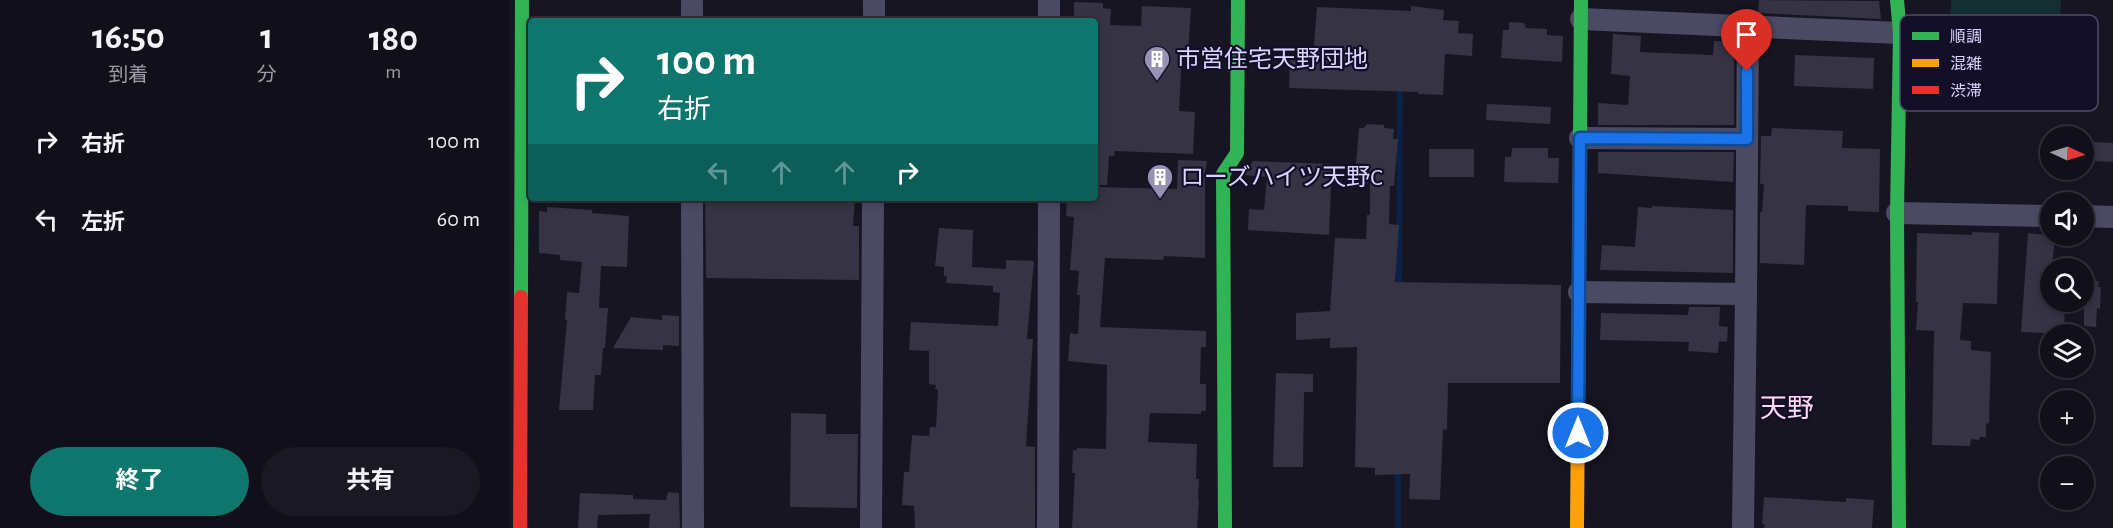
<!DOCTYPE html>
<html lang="ja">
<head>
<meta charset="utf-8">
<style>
  :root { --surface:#11101a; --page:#1a1923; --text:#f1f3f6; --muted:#9c9da2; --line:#303039; --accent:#0f766e }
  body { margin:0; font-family:"Alegreya Sans","Noto Sans JP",sans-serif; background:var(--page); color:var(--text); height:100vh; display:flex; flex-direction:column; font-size:22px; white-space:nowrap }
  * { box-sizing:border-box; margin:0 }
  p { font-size:20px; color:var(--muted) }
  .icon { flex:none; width:33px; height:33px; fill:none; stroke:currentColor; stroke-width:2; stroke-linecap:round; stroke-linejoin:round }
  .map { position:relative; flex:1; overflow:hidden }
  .panel { display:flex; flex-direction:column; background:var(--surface); width:510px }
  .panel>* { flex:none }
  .hud { position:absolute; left:18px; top:18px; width:570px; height:183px; border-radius:6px; box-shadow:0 3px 9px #0003,0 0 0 2px var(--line); background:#0f766e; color:#fff; overflow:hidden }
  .needle { width:39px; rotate:94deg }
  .controls { position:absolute; left:1530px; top:126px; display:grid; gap:12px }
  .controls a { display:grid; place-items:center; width:54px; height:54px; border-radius:50%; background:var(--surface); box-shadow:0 3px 9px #0003,0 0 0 2px var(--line); font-size:30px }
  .pin { position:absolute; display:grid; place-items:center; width:51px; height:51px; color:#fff; margin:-62px -26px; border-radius:50% 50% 50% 0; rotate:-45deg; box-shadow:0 0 6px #0007 }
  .pin .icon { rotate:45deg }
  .me { position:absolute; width:66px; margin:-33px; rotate:0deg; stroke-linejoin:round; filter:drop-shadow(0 0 4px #0008) }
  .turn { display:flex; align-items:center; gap:21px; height:126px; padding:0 30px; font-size:27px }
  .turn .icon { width:78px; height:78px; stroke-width:2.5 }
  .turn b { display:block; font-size:42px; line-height:51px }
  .lanes { display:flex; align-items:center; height:57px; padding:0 30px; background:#0003; justify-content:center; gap:30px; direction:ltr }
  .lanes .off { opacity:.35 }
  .eta { display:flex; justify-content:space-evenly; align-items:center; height:102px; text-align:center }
  .eta b { font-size:36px; font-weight:700; line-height:42px }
  .action { display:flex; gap:12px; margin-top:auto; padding:12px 30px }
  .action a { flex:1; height:69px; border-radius:36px; background:var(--accent); color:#fff; font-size:24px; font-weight:700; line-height:69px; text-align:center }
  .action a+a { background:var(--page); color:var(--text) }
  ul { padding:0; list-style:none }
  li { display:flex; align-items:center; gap:18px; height:78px; padding:0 30px }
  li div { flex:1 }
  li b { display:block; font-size:22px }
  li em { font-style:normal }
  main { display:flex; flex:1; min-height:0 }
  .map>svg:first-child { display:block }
  .green { fill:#132f30 }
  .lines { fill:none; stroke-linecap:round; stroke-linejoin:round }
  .stream { stroke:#0c2148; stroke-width:6 }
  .building { fill:#353344 }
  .street { stroke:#4b4a63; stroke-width:22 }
  .fast { stroke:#30b455; stroke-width:14 }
  .slow { stroke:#ff9f0a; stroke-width:14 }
  .jam { stroke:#e5322d; stroke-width:14 }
  .route-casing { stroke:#114b97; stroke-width:15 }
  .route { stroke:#1a73e8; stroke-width:10 }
  .labels { text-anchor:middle; stroke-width:4.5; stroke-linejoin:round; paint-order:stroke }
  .poi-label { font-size:24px; fill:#dbd6ff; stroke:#130f28; text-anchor:start }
  .quarter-label { font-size:27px; fill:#ffd8f1; stroke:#130f28 }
  .key { fill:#130f28; stroke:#4f4b68; stroke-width:1.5 }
  .key-label { font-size:16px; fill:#dbd6ff }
</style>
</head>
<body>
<main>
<section class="panel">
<div class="eta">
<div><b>16:50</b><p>到着</p></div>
<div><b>1</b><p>分</p></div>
<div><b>180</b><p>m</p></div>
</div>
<ul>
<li><svg class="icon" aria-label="right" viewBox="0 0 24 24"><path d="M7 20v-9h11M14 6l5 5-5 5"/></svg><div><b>右折</b></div><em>100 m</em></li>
<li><svg class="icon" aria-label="left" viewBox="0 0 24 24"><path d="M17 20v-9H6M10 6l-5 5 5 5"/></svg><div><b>左折</b></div><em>60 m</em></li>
</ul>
<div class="action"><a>終了</a><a>共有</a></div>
</section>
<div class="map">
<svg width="1603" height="528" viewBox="0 0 1603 528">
  <rect width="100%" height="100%" fill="#171522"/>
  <path class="green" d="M1441,0H1551C1550,24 1552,50 1538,71C1518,102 1463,103 1446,68C1437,47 1441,22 1441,0Z"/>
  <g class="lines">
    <g class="stream">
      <path d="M889,289L890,86"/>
      <path d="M888,528V467"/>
    </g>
  </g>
  <g class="building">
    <path d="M1249,0L1369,1L1371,19L1248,13Z"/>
    <path d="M564,2L593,3V8L601,9L600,25L631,26L632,6L681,8L678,53H672L669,111L685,112L683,154L605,151L604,156H599L597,185H585V21H564Z"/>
    <path d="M901,6L934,10L933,20L949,21L948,33L963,34L962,56L935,54L933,95L908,94V92L779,88L780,56L803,57L807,7L901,11Z"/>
    <path d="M999,22L1014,23L1016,28L1037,29V35L1053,36L1052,62L991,58L993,30H999Z"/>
    <path d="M1103,34L1131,36L1130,52L1203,55L1204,41L1224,42V125H1088V103L1118,105L1120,76L1101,74Z"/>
    <path d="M1285,55L1364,58L1363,89L1284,86Z"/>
    <path d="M977,104L1041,107L1040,124L976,120Z"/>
    <path d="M857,124L874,125V128L884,129L883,139H888L884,186H880L879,224L889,225L885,282L1051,285L1050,383H938L937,430L933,429L930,500L899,499L900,474L865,475V468L845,467L847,347L820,348V338L786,340V313L820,311L825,238L856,239L857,215H860V172H858L859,165L846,164L849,128H854Z"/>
    <path d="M1262,128L1333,131L1332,148L1370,149L1369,212L1338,211V206L1296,205L1294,265L1250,263V212H1252L1254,184H1250L1251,136H1261Z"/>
    <path d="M1583,142L1603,143V162L1582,161Z"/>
    <path d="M1002,148H1038V158H1049L1048,183L994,182L995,157H1001Z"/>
    <rect x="919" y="149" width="45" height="28"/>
    <path d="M1088,152H1224L1223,182L1088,173Z"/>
    <path d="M668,160L697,161L695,174V258L654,256L653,260L595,258L590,327L696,331V347H691L690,384H696V411H691V414L640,413L638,442L687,444L686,479H689L688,500H689L687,528H562L565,473H562L563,450H567V448L596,449L597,365L558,361L560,333L568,334L570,295H567L569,271L560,270L564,217L556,216L557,198H585V187L667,189Z"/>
    <path d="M743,161L822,164L819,235L738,230L739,209L754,210L757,177L734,175Z"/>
    <path d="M195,198H345L343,226H349V280L196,278Z"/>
    <path d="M1142,206L1223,210V273L1090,270L1092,245L1125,247L1128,207L1142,208Z"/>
    <path d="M37,207L82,210V213L119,216L117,267L91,266L89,308H98L95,348H93L91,375H85L83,410H49L57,320H55L57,292L69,293L72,262L50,260V255L29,253V211L37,212Z"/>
    <path d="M429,228L463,230L462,267L496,269V260L524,261L517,339H523L516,446L525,447V528H405L404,506L392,505L394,472H399L402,435L419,436L420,427H426L428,390L425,389L426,385L419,384V351L399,350L401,322L488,326L490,293L483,292V286L436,283L437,276H434V267L425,266Z"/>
    <path d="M1462,232L1489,233L1487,304L1453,303L1450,340L1461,341V350L1481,352L1479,424L1476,423V437H1470L1469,440L1461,439L1460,446L1422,445L1424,331L1406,330L1408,302H1406L1407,233L1462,235Z"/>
    <path d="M1518,233L1545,236L1542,268H1540V302H1555L1554,334L1511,332Z"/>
    <path d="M1574,280L1589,281L1588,287H1591L1590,309L1587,308L1586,327L1574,326Z"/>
    <path d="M1179,307H1210L1209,326L1218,327L1217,342L1209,341L1208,353L1178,351L1179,342L1090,340L1091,313L1178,315Z"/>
    <path d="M152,315L169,316V346L153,345V350L103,348L121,317L152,320Z"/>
    <path d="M766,373L803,374V392H794L793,467H763Z"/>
    <path d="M281,413L316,414V434H348L347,508L280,507Z"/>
    <path d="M158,492L169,493L170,528H139L140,514L88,515L87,528H68L70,493L123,495V499L156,500Z"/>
    <path d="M1254,497L1336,502V498L1364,500L1362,528H1254L1255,524H1252Z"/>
  </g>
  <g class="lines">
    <g class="street">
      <path d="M182,0V21"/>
      <path d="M1071,19L1390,33"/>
      <path d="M364,21V0"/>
      <path d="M539,21V0"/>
      <path d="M1070,138L1237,139"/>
      <path d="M182,198L183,528"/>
      <path d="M1387,213L1540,216"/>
      <path d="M1574,216L1603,217"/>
      <path d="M1069,292L1236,294L1233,528"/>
      <path d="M1236,294L1238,26"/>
      <path d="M361,528L363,198"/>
      <path d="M538,528L539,198"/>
    </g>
    <g class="fast">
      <path d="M1387,0L1390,33L1387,213L1389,528"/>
      <path d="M1069,278L1071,0"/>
      <path d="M11,297L12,0"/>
      <path d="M715,528L713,174L727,153L728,0"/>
    </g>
    <path class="slow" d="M1067,528L1069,278"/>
    <path class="jam" d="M10,528L11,297"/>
  </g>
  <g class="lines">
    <g class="route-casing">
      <path id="route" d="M1068,433L1070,138L1237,139V71"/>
    </g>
    <use href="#route" class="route"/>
  </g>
  <defs>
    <g id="building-pin" transform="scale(1.35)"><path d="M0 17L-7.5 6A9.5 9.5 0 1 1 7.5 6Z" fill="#9692b2" stroke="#130f28"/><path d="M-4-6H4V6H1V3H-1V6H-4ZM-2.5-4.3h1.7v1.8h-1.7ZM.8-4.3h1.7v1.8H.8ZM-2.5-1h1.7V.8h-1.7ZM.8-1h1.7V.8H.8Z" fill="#fff"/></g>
  </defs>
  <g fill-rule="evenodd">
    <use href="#building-pin" x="647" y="59"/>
    <use href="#building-pin" x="650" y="177"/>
  </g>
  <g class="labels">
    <g class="poi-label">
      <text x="666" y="67">市営住宅天野団地</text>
      <text x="670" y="185">ローズハイツ天野C</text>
    </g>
    <g class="quarter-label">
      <text x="1277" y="417">天野</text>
    </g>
  </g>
  <rect x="1390" y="15" width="198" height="96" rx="9" class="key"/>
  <rect x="1402" y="32" width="27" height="8" fill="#30b455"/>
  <rect x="1402" y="59" width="27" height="8" fill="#ff9f0a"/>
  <rect x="1402" y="86" width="27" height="8" fill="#e5322d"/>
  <g class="key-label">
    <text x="1440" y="42">順調</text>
    <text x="1440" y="69">混雑</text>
    <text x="1440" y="96">渋滞</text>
  </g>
</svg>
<div class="controls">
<a><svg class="needle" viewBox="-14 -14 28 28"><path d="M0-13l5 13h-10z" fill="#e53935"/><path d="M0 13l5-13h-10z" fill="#9c9da2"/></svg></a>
<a><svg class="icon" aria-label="sound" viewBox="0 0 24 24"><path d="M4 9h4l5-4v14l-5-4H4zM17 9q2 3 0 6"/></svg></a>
<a><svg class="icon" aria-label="search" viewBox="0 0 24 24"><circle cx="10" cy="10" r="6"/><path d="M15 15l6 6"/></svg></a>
<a><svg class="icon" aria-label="layers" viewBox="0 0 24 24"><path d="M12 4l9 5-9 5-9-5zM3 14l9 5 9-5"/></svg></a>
<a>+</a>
<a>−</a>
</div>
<div class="pin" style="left:1237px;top:71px;background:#d93025"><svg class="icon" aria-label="arrive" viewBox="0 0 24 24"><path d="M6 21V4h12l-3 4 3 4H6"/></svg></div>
<svg class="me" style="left:1068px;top:433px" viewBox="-20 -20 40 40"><circle r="17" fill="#1a73e8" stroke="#fff" stroke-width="3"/><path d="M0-11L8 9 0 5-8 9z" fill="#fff"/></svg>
<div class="hud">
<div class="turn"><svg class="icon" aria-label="right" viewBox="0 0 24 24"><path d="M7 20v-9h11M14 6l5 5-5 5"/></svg><div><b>100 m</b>右折</div></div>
<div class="lanes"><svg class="icon off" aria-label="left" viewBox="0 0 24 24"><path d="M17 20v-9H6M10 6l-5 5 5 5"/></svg><svg class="icon off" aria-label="ahead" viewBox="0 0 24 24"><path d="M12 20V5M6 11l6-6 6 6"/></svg><svg class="icon off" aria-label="ahead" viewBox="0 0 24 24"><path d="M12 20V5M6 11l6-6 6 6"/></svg><svg class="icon" aria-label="right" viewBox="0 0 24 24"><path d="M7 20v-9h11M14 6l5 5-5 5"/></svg></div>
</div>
</div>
</main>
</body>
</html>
